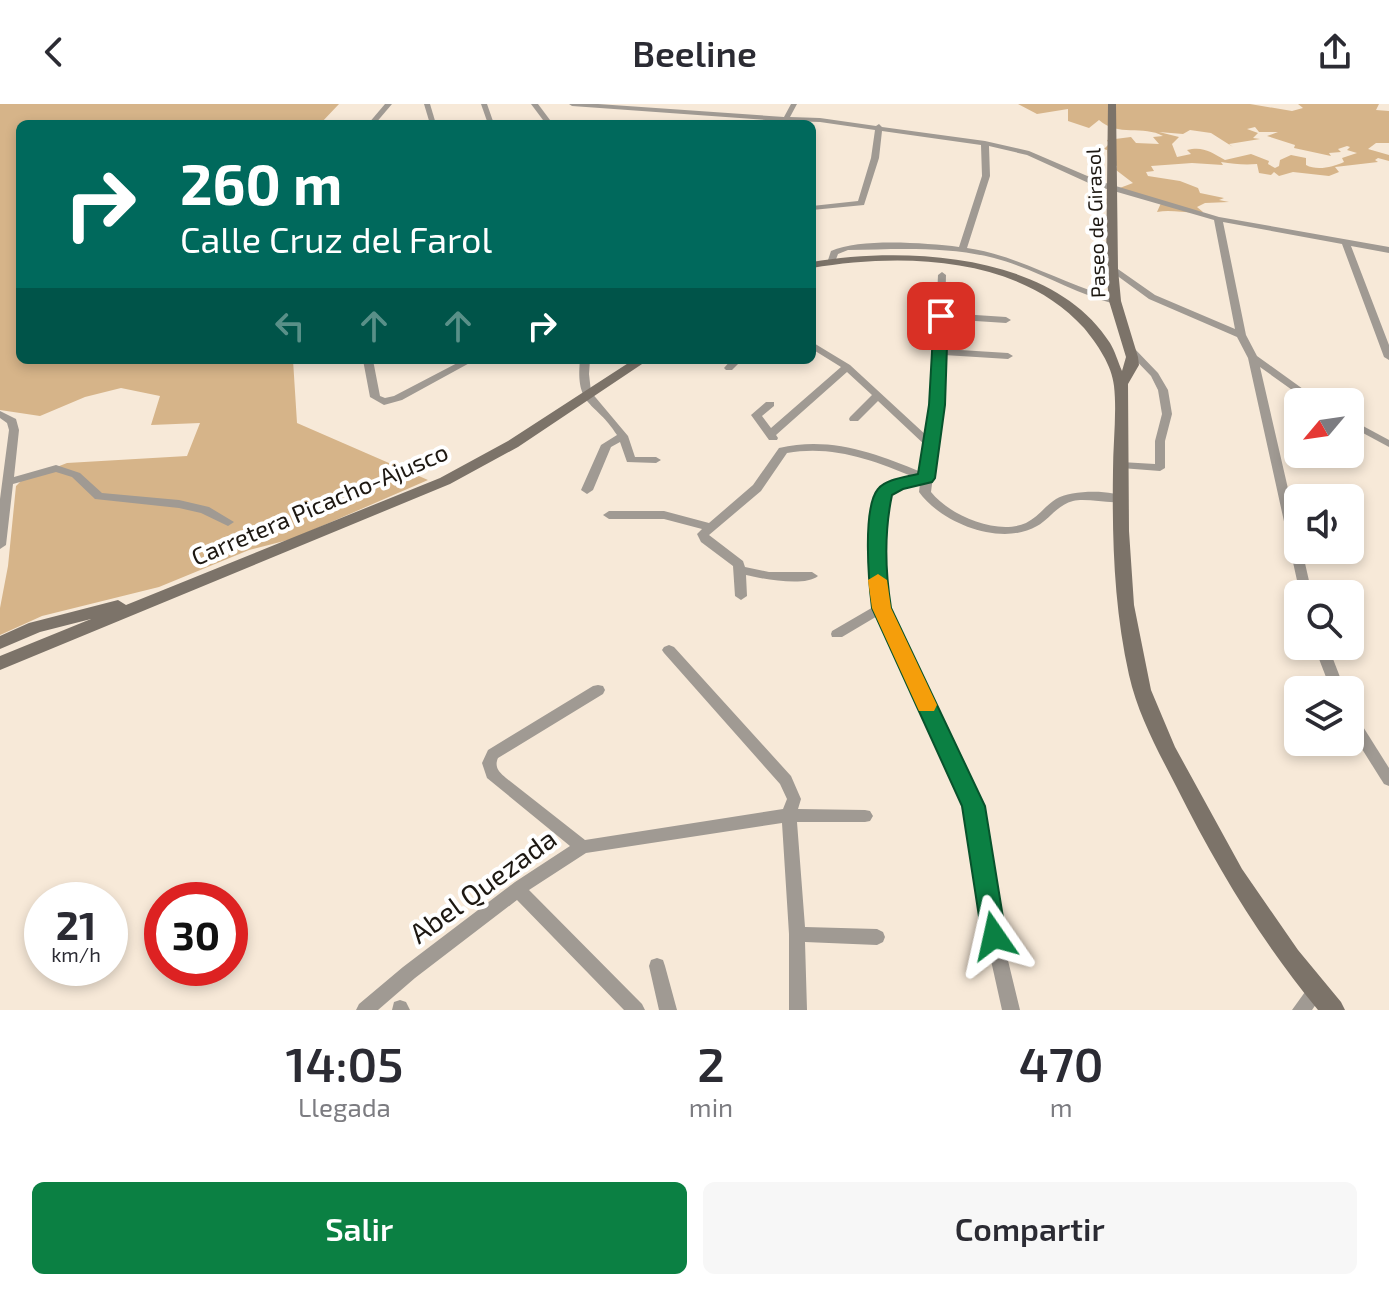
<!DOCTYPE html>
<html lang="es">
<head>
<meta charset="utf-8">
<style>
  :root { --surface:#fff; --page:#f7f7f7; --text:#2b2b33; --muted:#7c7c81; --accent:#0b8043 }
  body { margin:0; font-family:"Exo 2",sans-serif; background:var(--page); color:var(--text); height:100vh; display:flex; flex-direction:column; font-size:30px; white-space:nowrap }
  * { box-sizing:border-box; margin:0 }
  p { font-size:26px; color:var(--muted) }
  .icon { flex:none; width:44px; height:44px; fill:none; stroke:currentColor; stroke-width:2; stroke-linecap:round; stroke-linejoin:round }
  .map { position:relative; height:906px; overflow:hidden }
  .panel { display:flex; flex-direction:column; background:var(--surface); flex:1 }
  .panel>* { flex:none }
  .guide { position:absolute; left:16px; top:16px; width:800px; height:244px; border-radius:12px; box-shadow:0 4px 12px #0003; background:#00695c; color:#fff; overflow:hidden }
  .needle { width:52px; rotate:241deg }
  .tools { position:absolute; left:1284px; top:284px; display:grid; gap:16px }
  .tools a { display:grid; place-items:center; width:80px; height:80px; border-radius:12px; background:var(--surface); box-shadow:0 4px 12px #0003; font-size:40px }
  .speed { position:absolute; left:24px; top:778px; display:flex; gap:16px; font-size:40px; font-weight:700; text-align:center }
  .speed>* { display:grid; place-content:center; width:104px; height:104px; border-radius:50%; background:var(--surface); box-shadow:0 4px 12px #0003; line-height:1 }
  .speed small { font-size:20px; font-weight:400 }
  .speed .limit { border:12px solid #d22; background:#fff; color:#111 }
  .pin { position:absolute; display:grid; place-items:center; width:68px; height:68px; color:#fff; margin:-34px; border-radius:16px; box-shadow:0 4px 12px #0006 }
  .me { position:absolute; width:88px; margin:-44px; rotate:349deg; stroke-linejoin:round; filter:drop-shadow(0 0 6px #0008) }
  .turn { display:flex; align-items:center; gap:28px; height:168px; padding:0 32px; font-size:36px }
  .turn .icon { width:104px; height:104px; stroke-width:2.5 }
  .turn b { display:block; font-size:56px; line-height:68px }
  .lanes { display:flex; align-items:center; height:76px; padding:0 32px; background:#0003; justify-content:center; gap:40px; direction:ltr }
  .lanes .off { opacity:.35 }
  .eta { display:flex; justify-content:space-evenly; align-items:center; height:136px; text-align:center }
  .eta b { font-size:48px; font-weight:600; line-height:56px }
  .cta { display:flex; gap:16px; margin-top:auto; padding:16px 32px }
  .cta a { flex:1; height:92px; border-radius:12px; background:var(--accent); color:#fff; font-size:32px; font-weight:600; line-height:92px; text-align:center }
  .cta a+a { background:var(--page); color:var(--text) }
  header { display:flex; justify-content:space-between; align-items:center; height:104px; padding:0 32px; background:var(--surface); font-size:36px; font-weight:600 }
  .map>svg:first-child { display:block }
  .green { fill:#d6b489; fill-rule:evenodd }
  .lines { fill:none; stroke-linecap:round; stroke-linejoin:round }
  .street { fill:#a09a93; fill-rule:evenodd }
  .secondary { fill:#7c7369; fill-rule:evenodd }
  .route { fill:#0b8043; stroke:#07532c; stroke-width:2 }
  .slow { fill:#f59e0b }
  .labels { text-anchor:middle; stroke-width:8; stroke-linejoin:round; paint-order:stroke }
  .far-street-label { font-size:20px; fill:#1d1812; stroke:#fff }
  .street-label { font-size:24px; fill:#1d1812; stroke:#fff }
  .near-street-label { font-size:28px; fill:#1d1812; stroke:#fff }
</style>
</head>
<body>
<header><svg class="icon" aria-label="back" viewBox="0 0 24 24"><path d="M15 5l-7 7 7 7"/></svg>Beeline<svg class="icon" aria-label="share" viewBox="0 0 24 24"><path d="M12 15V3M7 8l5-5 5 5M5 13v7h14v-7"/></svg></header>
<div class="map">
<svg width="1389" height="906" viewBox="0 0 1389 906">
  <rect width="100%" height="100%" fill="#f7e9d8"/>
  <g class="green">
    <path d="M0,0H339L320,20H20V256H293L297,319L428,376L292,435L249,446L159,483L42,512L0,531V504L8,462L16,382L21,377L67,359L187,352L200,319L151,321L160,292L121,284L85,293L40,312L0,306Z"/>
    <path d="M1018,0H1250L1292,7L1303,4L1298,0H1379L1376,6L1389,7V39H1376L1368,45L1389,51V57L1378,54L1375,56L1378,58L1335,63L1339,68L1329,72L1293,68L1279,72L1274,68L1271,71L1259,69L1257,60C1244,61 1234,60 1221,58L1223,61L1192,59L1151,62L1154,67L1146,68L1148,72L1180,77L1198,84L1200,89L1224,94L1219,96L1229,98L1205,99L1197,103L1203,108C1187,110 1172,105 1157,108L1161,99L1117,85L1133,79L1116,66L1117,62L1108,58L1107,46L1094,42L1105,44L1109,40L1107,36L1131,33L1136,39L1159,40L1153,33L1163,32C1144,21 1117,33 1099,16L1089,24L1068,17V5L1037,10ZM1255,23L1259,28H1278L1267,32L1295,41L1294,44L1331,52L1329,49L1341,48L1338,45L1347,42L1350,43L1347,46L1357,49L1342,54L1344,58C1333,63 1317,67 1306,61V54L1291,51L1280,56L1279,62L1275,64L1268,60L1269,57L1251,50L1225,56C1211,48 1203,42 1187,46L1191,50L1177,53L1172,40L1179,33L1159,28L1183,30L1190,26L1211,29L1233,43L1229,40L1260,35L1253,34L1258,29L1247,25Z"/>
  </g>
  <g class="lines">
    <g class="street">
      <path d="M385,0H392L375,20H368Z"/>
      <path d="M424,0H430L436,20H430Z"/>
      <path d="M481,0H487L494,20H488Z"/>
      <path d="M531,0H538L553,20H546Z"/>
      <path d="M569,0H598L784,13L791,0H797L790,13L820,14L876,22L879,20L882,23L985,37L1029,47L1099,77L1219,113L1389,143V149L1351,142L1389,241V256L1384,253L1342,140L1223,118L1246,231L1257,252L1321,298H1309L1260,263L1298,428V446H1302L1312,490H1300L1248,254L1237,233L1149,195L1108,165L1115,163L1155,191L1235,225L1214,116L1093,81L1027,51L989,42L990,72L967,144C1021,152 1066,182 1118,195V199L1115,200C1073,189 1036,165 994,154C948,142 897,145 848,146L838,150L835,158L832,159L828,156L831,147C861,134 925,139 959,143L982,72L981,41L882,27L879,54L864,101L812,106V102L858,97L871,54L875,26L820,18L788,17L786,20H780L781,17L572,2Z"/>
      <path d="M942,168L946,171L945,209L1006,213L1011,216L1006,219L945,215L944,245L1008,249L1013,252L1008,255L944,251L942,301L931,388C949,411 997,432 1026,419C1038,413 1045,402 1056,395C1072,386 1113,385 1128,395C1117,403 1089,393 1073,397C1057,401 1050,415 1037,422C1001,443 941,419 919,388L920,379L900,383L889,390L885,400L882,445L888,504L981,702L996,807L1020,906H1002L980,807L967,702L879,511L842,533H832L831,530L832,527L875,502C872,475 863,410 879,387C886,377 902,375 914,373C872,356 833,341 787,349L761,387L709,431L743,457L745,463L769,468H812L818,472C805,483 763,475 746,471L747,492L741,496L735,492L733,462L701,438L697,430L702,425L664,415H609L603,411L609,407H664L709,419L753,381L779,344C830,332 875,349 921,368L926,342L878,297L858,317H850L849,315L850,313L872,291L847,268L776,331L778,334L777,336H769L751,311L766,298H774V302L762,312L771,324L841,263L812,245V238L850,261L927,332L932,301L938,171Z"/>
      <path d="M1130,242L1133,243L1158,269L1168,286L1172,310L1165,337V364L1160,367L1121,364L1116,361L1121,358L1155,360V337L1162,310L1158,286L1151,272L1125,245Z"/>
      <path d="M363,256H373L380,292L385,294L394,292L463,256H475L402,296L384,301L370,293Z"/>
      <path d="M580,256H590L589,270L591,288L628,332L635,353H656L661,356L656,359L627,358L620,338L611,343L593,386L587,390L581,386L601,341L617,331C596,297 575,304 580,256Z"/>
      <path d="M731,256H742L732,266H726L724,264Z"/>
      <path d="M0,307L16,315L19,326L14,373L56,361L80,369L102,389L179,396L209,403L234,418L228,422L201,409L179,404L95,395L72,373L56,368L13,380L6,441L0,445V395L9,326L7,319L0,314Z"/>
      <path d="M1350,315L1389,336V343L1350,322Z"/>
      <path d="M669,541L674,543L791,672L801,695L798,705L865,706L870,707L873,712L870,717L865,718H797L805,823L877,825L883,828L885,833L883,838L877,841L805,838L807,906H789V830L782,719L586,749L529,786L642,900L645,906H624L517,796L415,874L378,906H356L359,900L403,863L515,778L570,742L487,674L482,659L488,646L593,582L598,581L603,582L605,586L603,590L498,654C494,663 499,668 506,674L585,736L783,705L787,695L780,680L664,549L662,546L664,543Z"/>
      <path d="M1314,542H1328L1345,586H1331Z"/>
      <path d="M1350,609L1355,610L1389,664V682L1384,680L1350,626Z"/>
      <path d="M657,854L663,856L665,862L677,906H659L649,862L651,856Z"/>
      <path d="M1316,879L1322,881L1325,887L1312,906H1292L1310,881Z"/>
      <path d="M400,896L406,898L410,906H392L394,898Z"/>
    </g>
    <g class="secondary">
      <path d="M1108,0H1116L1118,165L1121,197L1138,253L1139,261L1128,280L1129,427L1134,501L1151,586L1175,643L1242,765L1298,846L1341,898L1345,906H1318C1261,837 1216,762 1176,682C1158,647 1138,611 1129,571C1114,504 1112,435 1113,367C1113,339 1117,309 1114,282C1112,261 1097,240 1084,224C1018,151 901,149 812,164V158C905,142 1053,149 1110,239C1115,247 1118,258 1122,267L1126,253L1109,197L1106,165Z"/>
      <path d="M633,256H648L518,343L450,380L0,566V552L91,515L40,528L0,545V532L29,519L118,496L126,501L440,374L508,337Z"/>
    </g>
  </g>
  <path class="route" d="M941,208L948,212L945,301L935,374L932,378L903,385L892,391C884,429 885,466 891,504L985,702L1006,832L1003,840L994,843L985,840L982,832L962,702L872,504C869,480 862,404 878,385C886,375 906,373 918,370L929,301L934,212Z"/>
  <path class="slow" d="M878,470L887,476L891,504L937,601L934,607H919L872,504L868,476Z"/>
  <g class="labels">
    <g class="far-street-label">
      <text transform="translate(1096 119) rotate(-92)" y="7">Paseo de Girasol</text>
    </g>
    <g class="street-label">
      <text transform="translate(320 401) rotate(-23)" y="8">Carretera Picacho-Ajusco</text>
    </g>
    <g class="near-street-label">
      <text transform="translate(483 782) rotate(-36)" y="10">Abel Quezada</text>
    </g>
  </g>
</svg>
<div class="tools">
<a><svg class="needle" viewBox="-14 -14 28 28"><path d="M0-13l5 13h-10z" fill="#e53935"/><path d="M0 13l5-13h-10z" fill="#7c7c81"/></svg></a>
<a><svg class="icon" aria-label="sound" viewBox="0 0 24 24"><path d="M4 9h4l5-4v14l-5-4H4zM17 9q2 3 0 6"/></svg></a>
<a><svg class="icon" aria-label="search" viewBox="0 0 24 24"><circle cx="10" cy="10" r="6"/><path d="M15 15l6 6"/></svg></a>
<a><svg class="icon" aria-label="layers" viewBox="0 0 24 24"><path d="M12 4l9 5-9 5-9-5zM3 14l9 5 9-5"/></svg></a>
</div>
<div class="speed"><div>21<small>km/h</small></div><div class="limit">30</div></div>
<div class="pin" style="left:941px;top:212px;background:#d93025"><svg class="icon" aria-label="arrive" viewBox="0 0 24 24"><path d="M6 21V4h12l-3 4 3 4H6"/></svg></div>
<svg class="me" style="left:994px;top:832px" viewBox="-20 -20 40 40"><path d="M0-17L14 15 0 8-14 15z" fill="#0b8043" stroke="#fff" stroke-width="4"/></svg>
<div class="guide">
<div class="turn"><svg class="icon" aria-label="right" viewBox="0 0 24 24"><path d="M7 20v-9h11M14 6l5 5-5 5"/></svg><div><b>260 m</b>Calle Cruz del Farol</div></div>
<div class="lanes"><svg class="icon off" aria-label="left" viewBox="0 0 24 24"><path d="M17 20v-9H6M10 6l-5 5 5 5"/></svg><svg class="icon off" aria-label="ahead" viewBox="0 0 24 24"><path d="M12 20V5M6 11l6-6 6 6"/></svg><svg class="icon off" aria-label="ahead" viewBox="0 0 24 24"><path d="M12 20V5M6 11l6-6 6 6"/></svg><svg class="icon" aria-label="right" viewBox="0 0 24 24"><path d="M7 20v-9h11M14 6l5 5-5 5"/></svg></div>
</div>
</div>
<section class="panel">
<div class="eta">
<div><b>14:05</b><p>Llegada</p></div>
<div><b>2</b><p>min</p></div>
<div><b>470</b><p>m</p></div>
</div>
<div class="cta"><a>Salir</a><a>Compartir</a></div>
</section>
</body>
</html>
